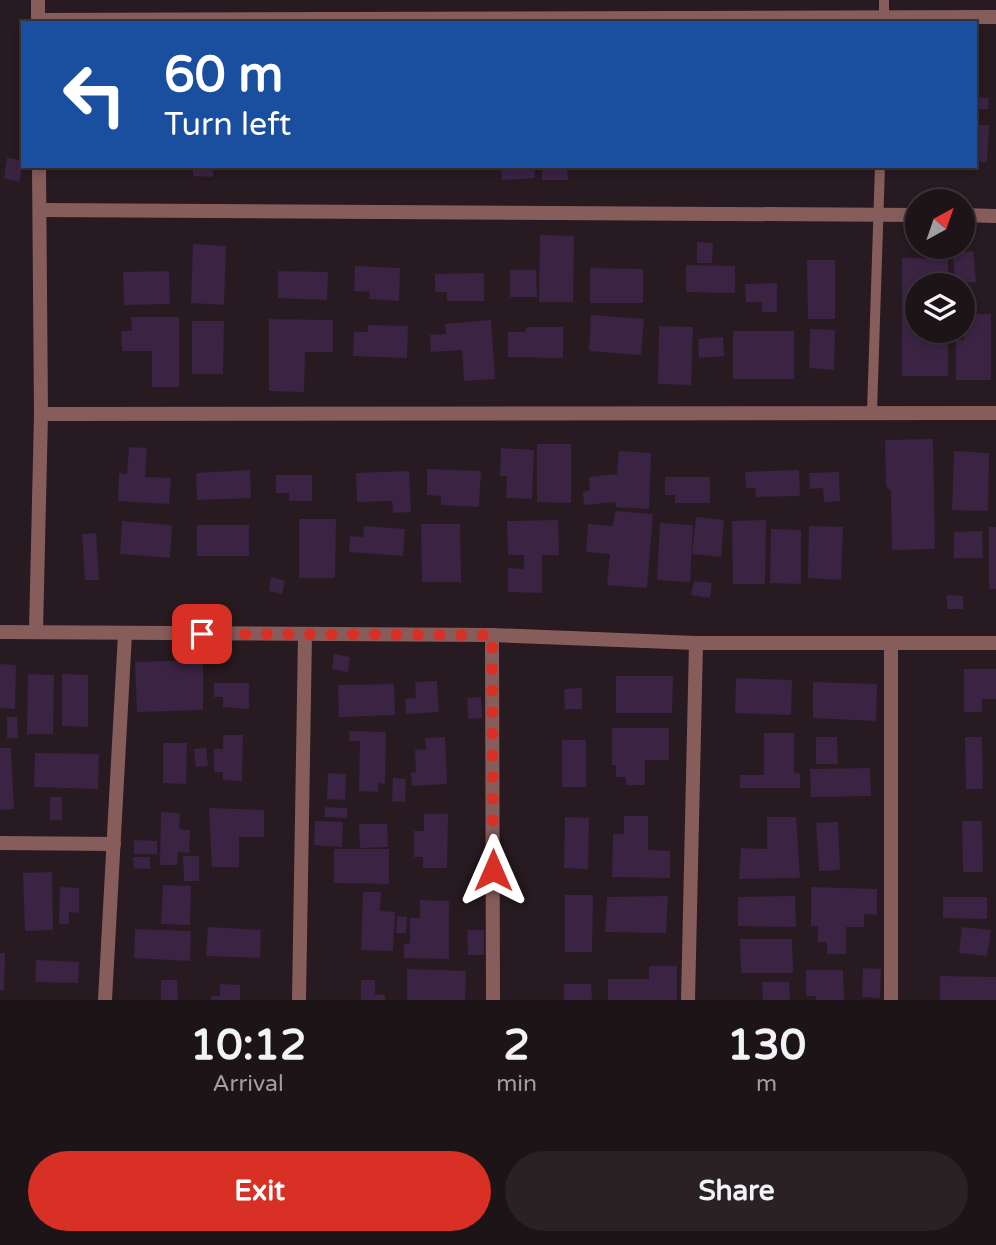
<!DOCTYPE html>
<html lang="en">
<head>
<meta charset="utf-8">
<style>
  :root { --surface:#1d1418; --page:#2a2125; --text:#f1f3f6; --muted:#a09ea2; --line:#3b3337; --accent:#d93025 }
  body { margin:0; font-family:"Varela Round",sans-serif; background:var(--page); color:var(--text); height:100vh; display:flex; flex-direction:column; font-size:26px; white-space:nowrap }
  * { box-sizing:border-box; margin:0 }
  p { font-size:23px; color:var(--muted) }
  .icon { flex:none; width:38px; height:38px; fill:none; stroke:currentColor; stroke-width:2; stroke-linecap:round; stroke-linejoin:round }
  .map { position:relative; height:1000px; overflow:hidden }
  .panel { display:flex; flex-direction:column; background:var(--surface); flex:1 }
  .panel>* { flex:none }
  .top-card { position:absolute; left:21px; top:21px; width:956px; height:147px; border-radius:0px; box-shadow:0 4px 10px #0003,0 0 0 2px var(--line); background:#1a4fa0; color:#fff; overflow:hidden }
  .needle { width:46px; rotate:40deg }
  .tools { position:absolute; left:905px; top:189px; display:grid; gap:14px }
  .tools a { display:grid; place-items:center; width:70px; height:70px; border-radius:50%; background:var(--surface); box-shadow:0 4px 10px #0003,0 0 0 2px var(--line); font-size:35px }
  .pin { position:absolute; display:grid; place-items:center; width:60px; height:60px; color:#fff; margin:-30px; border-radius:14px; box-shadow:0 4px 10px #0006 }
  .me { position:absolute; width:77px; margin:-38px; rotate:0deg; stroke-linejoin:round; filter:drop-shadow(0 0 5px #0008) }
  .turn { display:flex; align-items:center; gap:24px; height:147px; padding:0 28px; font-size:32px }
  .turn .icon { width:91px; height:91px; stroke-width:2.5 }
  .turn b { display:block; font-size:49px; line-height:60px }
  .eta { display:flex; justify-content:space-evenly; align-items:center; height:119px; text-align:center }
  .eta b { font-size:42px; font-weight:700; line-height:49px }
  .action { display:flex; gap:14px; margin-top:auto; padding:14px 28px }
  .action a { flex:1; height:80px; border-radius:42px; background:var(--accent); color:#fff; font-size:28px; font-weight:700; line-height:80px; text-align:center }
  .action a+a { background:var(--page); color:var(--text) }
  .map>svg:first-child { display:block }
  .building { fill:#3b2344 }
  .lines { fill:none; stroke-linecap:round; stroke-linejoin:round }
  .service { stroke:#875d5c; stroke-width:10 }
  .minor { stroke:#875d5c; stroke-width:14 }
  .route { stroke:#d93025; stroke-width:12; stroke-dasharray:0 21.6 }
</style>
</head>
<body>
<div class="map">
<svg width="996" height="1000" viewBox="0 0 996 1000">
  <rect width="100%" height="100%" fill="#271a20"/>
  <g class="building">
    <path d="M975,97L989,98L988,109H975Z"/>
    <path d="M975,125H989L987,162H975Z"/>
    <path d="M7,158L22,160L20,181L4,179Z"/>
    <path d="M193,166H214L213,177L193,176Z"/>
    <path d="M501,166H534L535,178L502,180Z"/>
    <path d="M542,166H567L568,180H542Z"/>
    <path d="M540,235L574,236L573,302H539Z"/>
    <path d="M697,242L713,243L712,263H697Z"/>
    <path d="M193,244L226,246L224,305L191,303Z"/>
    <path d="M973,251L976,282L955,284L953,253Z"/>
    <path d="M902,258L948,259V285H917V331H948V376H902Z"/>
    <path d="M807,260H835V319H808Z"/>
    <path d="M686,265L735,266V293L686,292Z"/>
    <path d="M355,266L400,268L399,301L369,299L370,292L354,291Z"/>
    <path d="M590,268L643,269V303H590Z"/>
    <path d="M510,270H536L537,297H510Z"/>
    <path d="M169,271L170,304L124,305L123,272Z"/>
    <path d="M278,271L328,272L327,300L278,298Z"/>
    <path d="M484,273V301H447V292H435V274Z"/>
    <path d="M777,283V312H762V302H746L745,284Z"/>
    <path d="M964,314H991V380H956V340H964Z"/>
    <path d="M591,315L644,319L641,355L589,351Z"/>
    <path d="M131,317H179V387H152V351H122L121,331H132Z"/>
    <path d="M269,319L333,320V352H305L304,392L269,391Z"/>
    <path d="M491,320L495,379L464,381L462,350L431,352L430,335L446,334L445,324Z"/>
    <path d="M192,321H224L223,374H192Z"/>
    <path d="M368,325L408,326L407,358L353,356L354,332H368Z"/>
    <path d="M659,326L693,327L691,385L658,384Z"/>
    <path d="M527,327H563V358L508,357V332H525Z"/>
    <path d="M810,329L835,330L834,370L809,368Z"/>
    <rect x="733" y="331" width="61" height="48"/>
    <path d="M723,337L724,356L699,358L698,339Z"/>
    <path d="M933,439L935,549L892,550L891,491L886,486L885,440Z"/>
    <path d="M537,444H571V503L537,502Z"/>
    <path d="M129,447L147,448L145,477L171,478L169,504L118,501L119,473L127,474Z"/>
    <path d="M501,448L534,450L532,499L506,498L507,476H500Z"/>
    <path d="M619,451L651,453L649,509L616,507V502L584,505L583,492L590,490L589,477L617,474Z"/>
    <path d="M954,451L989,453L988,511L952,510Z"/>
    <path d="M427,469L481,471L479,507L441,505V496L427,495Z"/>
    <path d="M250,470L251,498L197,500L196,473Z"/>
    <path d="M799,470L800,496L756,497L755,488H746L745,472Z"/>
    <path d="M409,471L411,512L393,513L392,501L357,502L356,473Z"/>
    <path d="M839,472L840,501L824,502L823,488L810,489L809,473Z"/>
    <path d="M276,475H312V501H289V493H276Z"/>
    <path d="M665,477H710V503H675V495H665Z"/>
    <path d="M615,511L653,514L647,588L607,585L610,554L586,552L588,524L613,526Z"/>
    <path d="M696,517L724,520L721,557L692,554Z"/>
    <path d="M299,519H336L335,578H299Z"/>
    <path d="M558,520L559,555H542V593L508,592V568L524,569V555H508L507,521Z"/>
    <path d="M766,520L765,584H733L732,521Z"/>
    <path d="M122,521L172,525L170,558L120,554Z"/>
    <path d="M660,523L693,525L690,582L657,580Z"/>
    <path d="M421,524H460L461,582H422Z"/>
    <rect x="197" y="525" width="52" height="31"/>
    <path d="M364,526L405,529L403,556L349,552L350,536L363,537Z"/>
    <path d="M809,526L843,527L841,580L808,578Z"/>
    <rect x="989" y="527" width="7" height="62"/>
    <path d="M771,529L801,530V584L770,583Z"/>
    <path d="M982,531L983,558H954V532Z"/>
    <path d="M96,533L99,580H85L82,534Z"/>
    <path d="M271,577L285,581L282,594L269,591Z"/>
    <path d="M694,581L712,583L710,598L691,595Z"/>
    <path d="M947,595L963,596V609H947Z"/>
    <path d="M334,654L350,657L348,672L332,669Z"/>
    <path d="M203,660V710L137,712L135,662Z"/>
    <path d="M0,664L16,665L15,709L0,708Z"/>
    <path d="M964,669H996V699H982V712H964Z"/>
    <path d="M28,674L54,675L53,734H27Z"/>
    <path d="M62,674L88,675V727L62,726Z"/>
    <path d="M616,676H673L672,713H616Z"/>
    <path d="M736,678L792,680L791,715L735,713Z"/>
    <path d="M437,681L439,712L406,714L405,699L416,698L415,682Z"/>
    <path d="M813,682L877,684L876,721L813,718Z"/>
    <path d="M214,683H249V709L223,707V697H214Z"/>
    <path d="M394,684L395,715L339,717L338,685Z"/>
    <path d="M582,688V709H565L564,689Z"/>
    <path d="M481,697L482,718L468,719L467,698Z"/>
    <path d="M7,717H17L18,738H7Z"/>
    <path d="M612,728H669V760H645V785H626V777H616V765H612Z"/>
    <path d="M349,731L386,732L385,784L378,783V792L359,791L360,741H349Z"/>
    <path d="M764,733H794V772L800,774V788H740V775H764Z"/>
    <path d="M223,735H243L242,781L223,780V772H214V749H223Z"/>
    <path d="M445,737L447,784L412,786L411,773L416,772L415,750L426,749L425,738Z"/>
    <path d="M816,737H837L838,764H816Z"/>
    <path d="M965,737H982L983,789H966Z"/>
    <rect x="562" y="740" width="24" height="47"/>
    <path d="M163,743H187L186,784L163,783Z"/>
    <path d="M0,748H11L14,809L0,810Z"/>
    <path d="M206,748L208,766L196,767L194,749Z"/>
    <path d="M35,753L99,754L98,789L34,787Z"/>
    <path d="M870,768L871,796L811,797L810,769Z"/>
    <path d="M328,773L346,774L345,800L327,799Z"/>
    <path d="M393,778L406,779L405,802L392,801Z"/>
    <rect x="50" y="797" width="12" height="23"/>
    <path d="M325,807L347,808V818L325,817Z"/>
    <path d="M209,808L264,810V837H239V867H212Z"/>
    <path d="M161,812L180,813L179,829L190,830L189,853L178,852L177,865H160Z"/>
    <path d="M424,814H448L447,868H423V857H414V831H424Z"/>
    <path d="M624,816H648V850L670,851V878L612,877L613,834H624Z"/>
    <path d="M565,817L589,818L588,869L564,868Z"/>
    <path d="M767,817H796L800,878L739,879L741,848L767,849Z"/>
    <path d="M315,821L343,822L342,847L314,845Z"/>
    <path d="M962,821H982L983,872H963Z"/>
    <path d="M838,822L840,870L819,871L816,823Z"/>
    <path d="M359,824H387L388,847L360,848Z"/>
    <path d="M134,840L157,841V854H134Z"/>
    <path d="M334,849H389V884L334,883Z"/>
    <path d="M183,856H199V881H184Z"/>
    <path d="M133,857H150V869L134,868Z"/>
    <path d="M52,872L53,930L25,931L23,873Z"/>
    <path d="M163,885L191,886L190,925L161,924Z"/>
    <path d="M60,887L79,888V913L69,912V924H59Z"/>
    <path d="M811,887L877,889V915L864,914V927H846V954H827V942H818V926H811Z"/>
    <path d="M363,892H381L380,911L395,912L393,951L361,950Z"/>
    <path d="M565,895H593L592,952H565Z"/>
    <path d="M668,896L666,933L605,932L607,897Z"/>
    <path d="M795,896L796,927L738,926V897Z"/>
    <path d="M943,897H987V919L943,918Z"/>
    <path d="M420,900L449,901V959L404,958V944L410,943V918H420Z"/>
    <path d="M397,916L407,917L406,933H396Z"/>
    <path d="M208,927L261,930L260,958L206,956Z"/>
    <path d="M962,927L991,930L987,956L959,953Z"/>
    <path d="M135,929L191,931L190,961L134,958Z"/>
    <path d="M467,930H484V955H468Z"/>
    <path d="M740,939H792L793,973H741Z"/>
    <path d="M0,953H5L4,990H0Z"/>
    <path d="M36,960L79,962L78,983L35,982Z"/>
    <path d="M649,966H677V1000H608V979H649Z"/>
    <path d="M863,968L881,969L880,998L862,997Z"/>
    <path d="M407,969L466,971L465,1000H407Z"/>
    <path d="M806,970H843L844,1000H816V996H806Z"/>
    <path d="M940,976L996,977V1000H940Z"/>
    <path d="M161,980H177L178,1000H161Z"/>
    <path d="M361,980H375V994L385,995V1000H361Z"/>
    <path d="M762,982H789L790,1000H763Z"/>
    <path d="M220,984L240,985V1000H211V996H220Z"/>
    <path d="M564,984H591L592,1000H564Z"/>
  </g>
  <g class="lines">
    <g class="service">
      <path d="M884,0V23"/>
      <path d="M872,412L880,166"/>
    </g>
    <g class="minor">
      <path d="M38,20L996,17"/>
      <path d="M38,23V0"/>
      <path d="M40,210L917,215"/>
      <path d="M962,215L996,216"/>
      <path d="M41,414L996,413"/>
      <path d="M0,632L492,635L696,643H996"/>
      <path d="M36,632L41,414L39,166"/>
      <path d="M492,635L493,1000"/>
      <path d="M0,843L114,844"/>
      <path d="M105,1000L125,634"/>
      <path d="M299,1000L305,635"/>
      <path d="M688,1000L696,643"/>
      <path d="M891,1000V643"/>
    </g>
  </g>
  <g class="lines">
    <path class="route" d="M202,634L492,635L493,870"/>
  </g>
</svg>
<div class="tools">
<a><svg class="needle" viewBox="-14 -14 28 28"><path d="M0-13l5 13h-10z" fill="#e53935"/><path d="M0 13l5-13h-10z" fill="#a09ea2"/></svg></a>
<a><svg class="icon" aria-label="layers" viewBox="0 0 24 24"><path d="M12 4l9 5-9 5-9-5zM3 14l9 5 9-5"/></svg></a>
</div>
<div class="pin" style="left:202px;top:634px;background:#d93025"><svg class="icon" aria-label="arrive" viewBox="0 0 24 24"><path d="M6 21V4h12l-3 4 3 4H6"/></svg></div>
<svg class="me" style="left:493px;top:870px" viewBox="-20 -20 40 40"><path d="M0-17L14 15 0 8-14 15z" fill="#d93025" stroke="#fff" stroke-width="4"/></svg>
<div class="top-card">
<div class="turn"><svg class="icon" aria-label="left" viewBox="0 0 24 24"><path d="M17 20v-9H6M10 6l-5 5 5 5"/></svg><div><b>60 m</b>Turn left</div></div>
</div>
</div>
<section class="panel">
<div class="eta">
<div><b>10:12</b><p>Arrival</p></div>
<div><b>2</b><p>min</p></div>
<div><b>130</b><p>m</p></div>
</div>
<div class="action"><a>Exit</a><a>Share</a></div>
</section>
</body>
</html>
